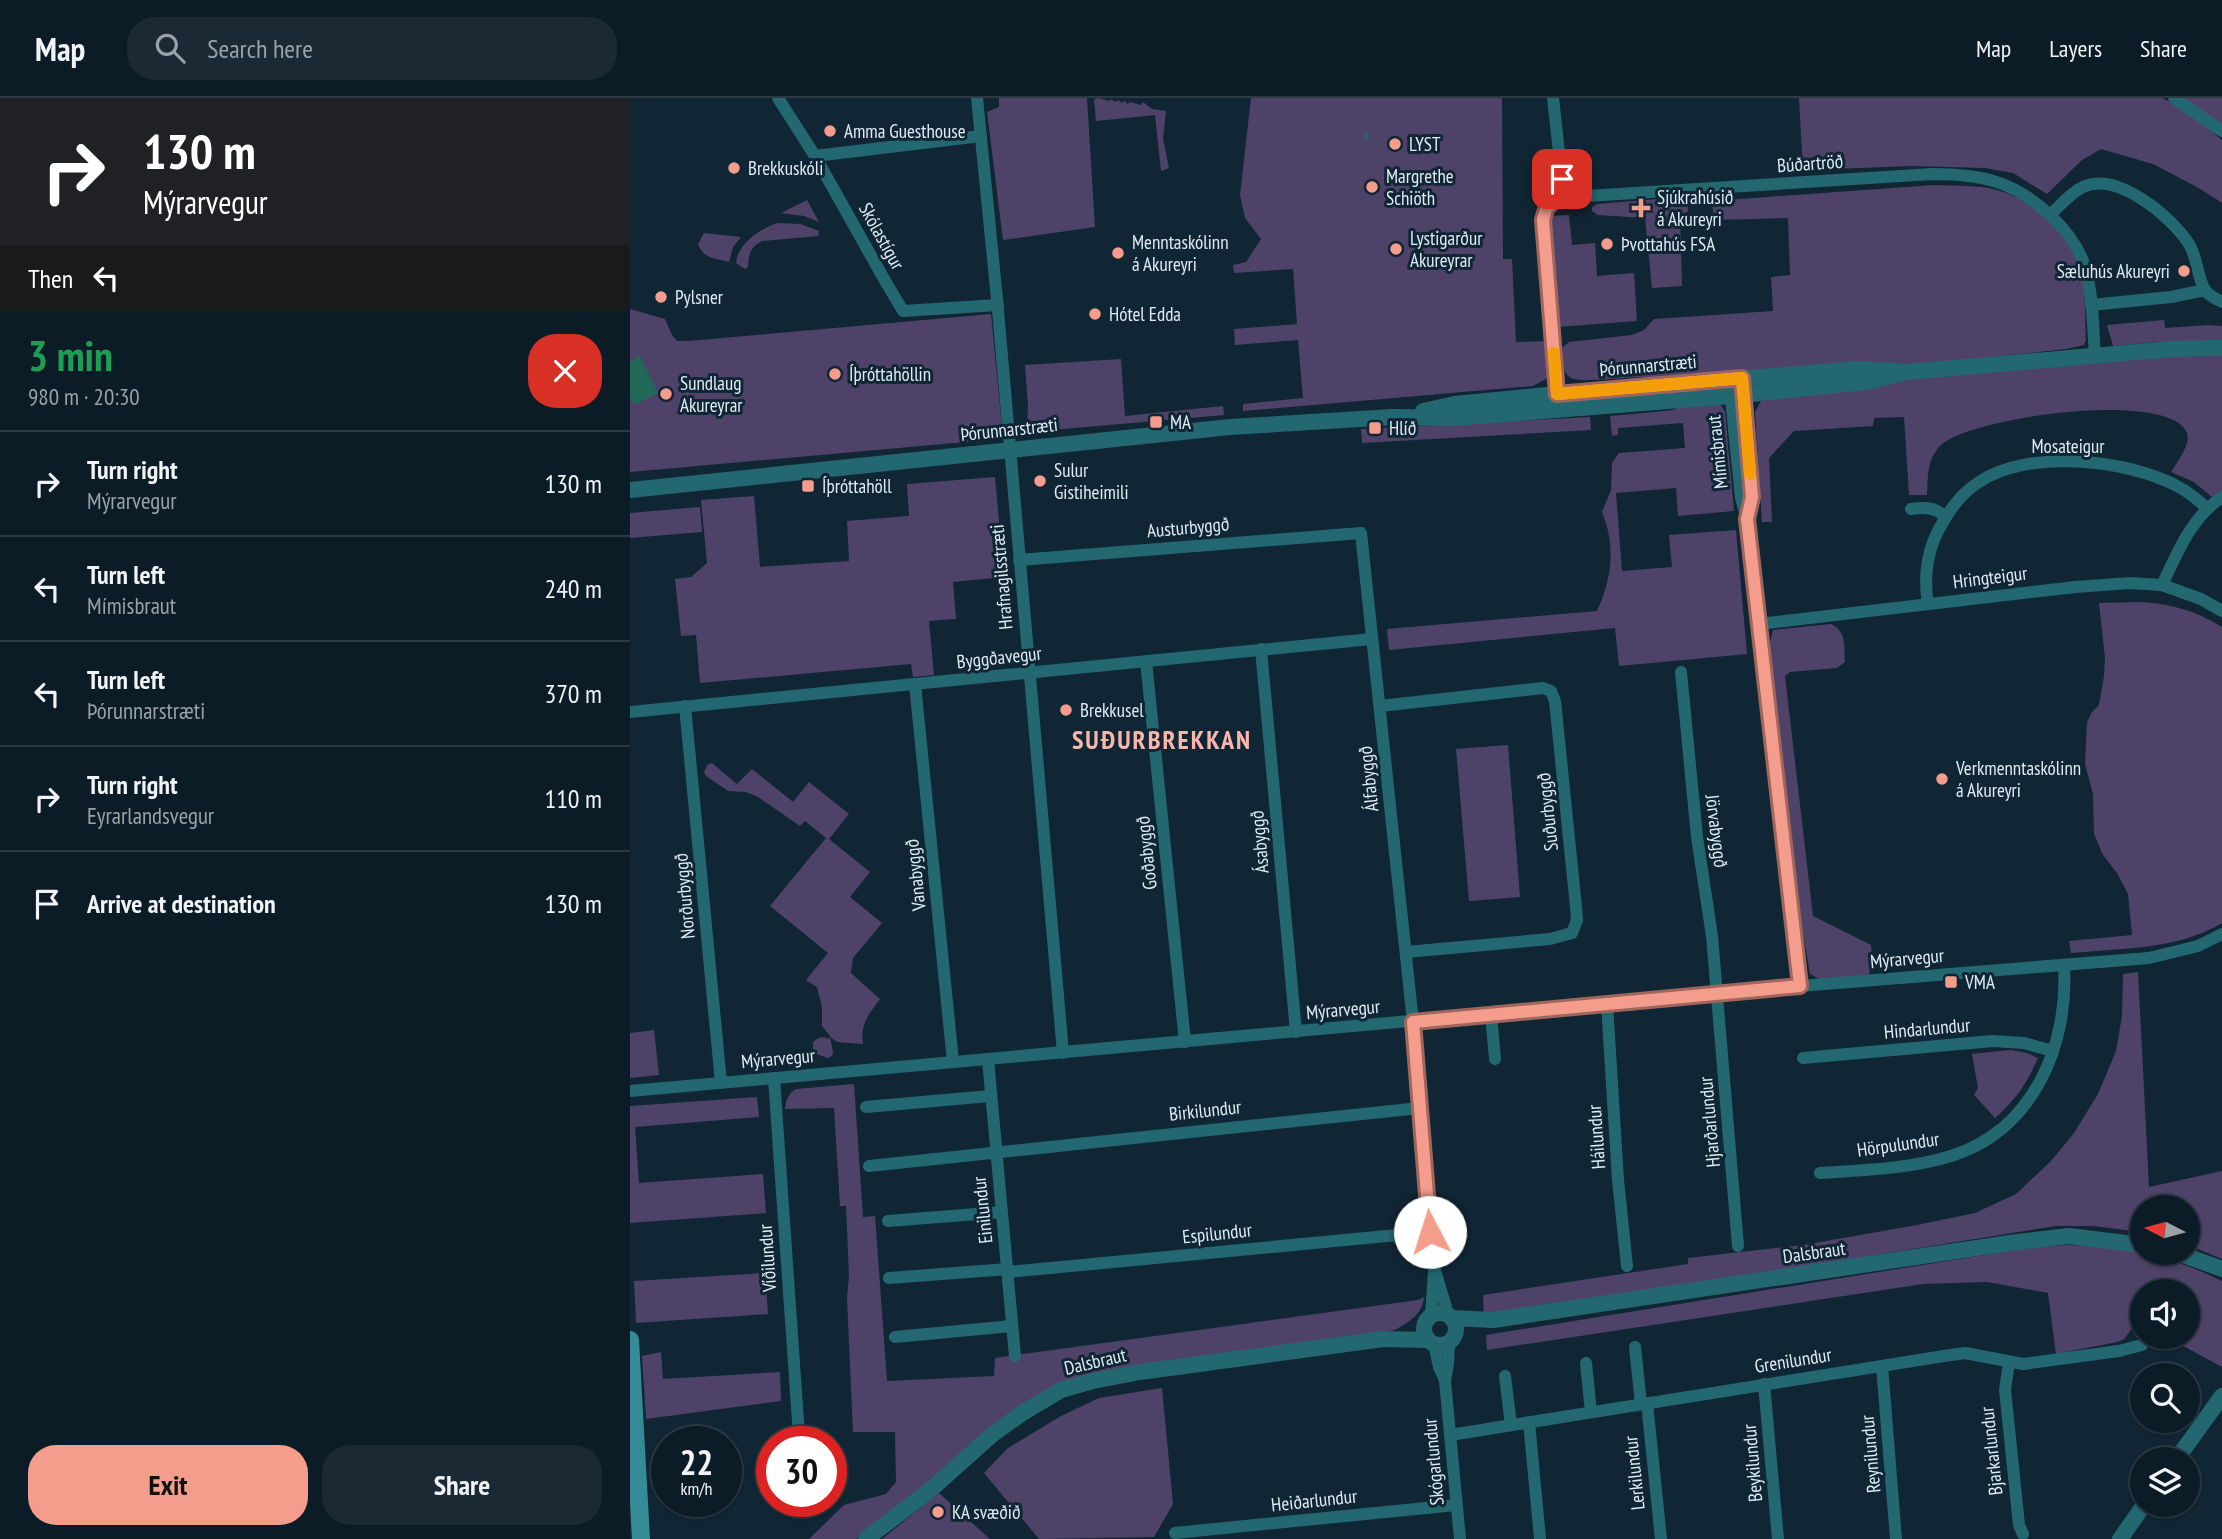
<!DOCTYPE html>
<html lang="en">
<head>
<meta charset="utf-8">
<style>
  :root { --surface:#0c1c27; --page:#1a2933; --text:#f1f3f6; --muted:#9aa1a7; --line:#2c3a44; --accent:#f49d8d }
  body { margin:0; font-family:"PT Sans Narrow",sans-serif; background:var(--page); color:var(--text); height:100vh; display:flex; flex-direction:column; font-size:26px; white-space:nowrap }
  * { box-sizing:border-box; margin:0 }
  p { font-size:23px; color:var(--muted) }
  .icon { flex:none; width:38px; height:38px; fill:none; stroke:currentColor; stroke-width:2; stroke-linecap:round; stroke-linejoin:round }
  .map { position:relative; flex:1; overflow:hidden }
  .sheet { display:flex; flex-direction:column; background:var(--surface); width:630px }
  .sheet>* { flex:none }
  .banner { background:#202124; color:#fff; overflow:hidden }
  .needle { width:46px; rotate:276deg }
  .tools { position:absolute; left:1500px; top:1097px; display:grid; gap:14px }
  .tools a { display:grid; place-items:center; width:70px; height:70px; border-radius:50%; background:var(--surface); box-shadow:0 2px 5px #0004,0 0 0 2px var(--line); font-size:35px }
  .speed { position:absolute; left:21px; top:1328px; display:flex; gap:14px; font-size:35px; font-weight:700; text-align:center }
  .speed>* { display:grid; place-content:center; width:91px; height:91px; border-radius:50%; background:var(--surface); box-shadow:0 2px 5px #0004,0 0 0 2px var(--line); line-height:1 }
  .speed small { font-size:18px; font-weight:400 }
  .speed .limit { border:10px solid #d22; background:#fff; color:#111 }
  .pin { position:absolute; display:grid; place-items:center; width:60px; height:60px; color:#fff; margin:-30px; border-radius:14px; box-shadow:0 4px 10px #0006 }
  .me { position:absolute; width:77px; margin:-38px; rotate:355deg; stroke-linejoin:round; filter:drop-shadow(0 0 5px #0008) }
  .turn { display:flex; align-items:center; gap:24px; height:147px; padding:0 28px; font-size:32px }
  .turn .icon { width:91px; height:91px; stroke-width:2.5 }
  .turn b { display:block; font-size:49px; line-height:60px }
  .then { display:flex; align-items:center; height:66px; padding:0 28px; background:#0003; gap:14px; font-size:26px }
  .round { display:grid; place-items:center; flex:none; width:74px; height:74px; border-radius:28px; background:var(--page) }
  .summary { display:flex; align-items:center; justify-content:space-between; height:119px; padding:0 28px }
  h1 { font-size:42px; font-weight:700; line-height:52px; color:#1e9e55 }
  .button { display:flex; gap:14px; margin-top:auto; padding:14px 28px }
  .button a { flex:1; height:80px; border-radius:28px; background:var(--accent); color:#111; font-size:28px; font-weight:700; line-height:80px; text-align:center }
  .button a+a { background:var(--page); color:var(--text) }
  ul { padding:0; list-style:none }
  li { display:flex; align-items:center; gap:21px; height:105px; padding:0 28px; border-top:2px solid var(--line) }
  li div { flex:1 }
  li b { display:block; font-size:26px }
  li em { font-style:normal }
  header { display:flex; align-items:center; gap:42px; box-sizing:border-box; height:98px; padding:0 35px; background:var(--surface); border-bottom:2px solid var(--line) }
  header strong { font-size:33px }
  nav { display:flex; gap:38px; margin-inline-start:auto; font-size:24px }
  .search { width:490px; height:63px; background:var(--page); display:flex; align-items:center; gap:18px; box-sizing:border-box; padding:0 24px; border-radius:28px; color:var(--muted); font-size:26px }
  main { display:flex; flex:1; min-height:0 }
  .map>svg:first-child { display:block }
  .green { fill:#4f4269 }
  .water { fill:#216859 }
  .lines { fill:none; stroke-linecap:round; stroke-linejoin:round }
  .stream { stroke:#216859; stroke-width:3.5 }
  .minor { stroke:#236871; stroke-width:12 }
  .tertiary { stroke:#236871; stroke-width:16 }
  .secondary { stroke:#358c96; stroke-width:18 }
  .route-casing { stroke:#9f665c; stroke-width:18 }
  .route { stroke:#f49d8d; stroke-width:12 }
  .slow { stroke:#f59e0b; stroke-width:12 }
  .poi-dot { fill:#f49d8d; stroke:#102634; stroke-width:2.5 }
  .labels { text-anchor:middle; stroke-width:6; stroke-linejoin:round; paint-order:stroke }
  .poi-label { font-size:19px; fill:#dfecf5; stroke:#102634; text-anchor:start }
  .street-label { font-size:19px; fill:#dfecf5; stroke:#102634 }
  .district-label { font-size:26px; font-weight:bold; letter-spacing:2px; fill:#f9b6aa; stroke:#102634 }
</style>
</head>
<body>
<header>
<strong>Map</strong>
<div class="search"><svg class="icon" aria-label="search" viewBox="0 0 24 24"><circle cx="10" cy="10" r="6"/><path d="M15 15l6 6"/></svg>Search here</div>
<nav><a>Map</a><a>Layers</a><a>Share</a></nav>
</header>
<main>
<section class="sheet">
<div class="banner">
<div class="turn"><svg class="icon" aria-label="right" viewBox="0 0 24 24"><path d="M7 20v-9h11M14 6l5 5-5 5"/></svg><div><b>130 m</b>Mýrarvegur</div></div>
<div class="then">Then<svg class="icon" aria-label="left" viewBox="0 0 24 24"><path d="M17 20v-9H6M10 6l-5 5 5 5"/></svg></div>
</div>
<div class="summary"><div><h1>3 min</h1><p>980 m · 20:30</p></div><a class="round" style="background:#d93025;color:#fff"><svg class="icon" aria-label="close" viewBox="0 0 24 24"><path d="M6 6l12 12M18 6L6 18"/></svg></a></div>
<ul>
<li><svg class="icon" aria-label="right" viewBox="0 0 24 24"><path d="M7 20v-9h11M14 6l5 5-5 5"/></svg><div><b>Turn right</b><p>Mýrarvegur</p></div><em>130 m</em></li>
<li><svg class="icon" aria-label="left" viewBox="0 0 24 24"><path d="M17 20v-9H6M10 6l-5 5 5 5"/></svg><div><b>Turn left</b><p>Mímisbraut</p></div><em>240 m</em></li>
<li><svg class="icon" aria-label="left" viewBox="0 0 24 24"><path d="M17 20v-9H6M10 6l-5 5 5 5"/></svg><div><b>Turn left</b><p>Þórunnarstræti</p></div><em>370 m</em></li>
<li><svg class="icon" aria-label="right" viewBox="0 0 24 24"><path d="M7 20v-9h11M14 6l5 5-5 5"/></svg><div><b>Turn right</b><p>Eyrarlandsvegur</p></div><em>110 m</em></li>
<li><svg class="icon" aria-label="arrive" viewBox="0 0 24 24"><path d="M6 21V4h12l-3 4 3 4H6"/></svg><div><b>Arrive at destination</b></div><em>130 m</em></li>
</ul>
<div class="button"><a>Exit</a><a>Share</a></div>
</section>
<div class="map">
<svg width="1592" height="1441" viewBox="0 0 1592 1441">
  <rect width="100%" height="100%" fill="#102634"/>
  <g class="green">
    <path d="M369,0H457L465,129L373,142L357,14L369,9Z"/>
    <path d="M469,0L479,3L481,1L486,4L488,2L492,5L494,3L498,6L500,4L511,7L513,4L522,11L536,13L533,41L539,70L531,73L525,17L466,23L464,1Z"/>
    <path d="M621,0H872L873,161H882L886,244L919,243L921,278L903,288L613,313V306L673,300L668,242L605,247L604,231L667,226L663,171L604,175L603,167L616,164L631,141L615,120L610,97Z"/>
    <path d="M1169,0H1532L1557,12L1592,42V105L1567,89L1523,66L1471,51L1452,62L1417,96L1383,75L1355,70L1283,68L1173,72Z"/>
    <path d="M1552,0H1592V26Z"/>
    <path d="M1304,87C1322,88 1341,87 1358,90C1401,98 1438,132 1451,173C1456,190 1455,223 1456,242L1454,247L1436,251L1296,266L1014,283L1013,279C1000,279 950,285 941,280C931,275 932,257 933,249L939,244L1002,237L1014,232L1024,221L1143,213L1141,179L1160,177L1158,120L1084,122L1082,103Z"/>
    <path d="M1052,99L1058,104V113L1050,118L1052,188L1022,190L1015,120L968,117L962,113V109L967,106Z"/>
    <path d="M177,102L189,124L174,118L151,115Z"/>
    <path d="M939,117L942,147L965,145L967,178L1004,175L1007,223L927,229L919,118Z"/>
    <path d="M148,125L170,126L189,133L188,138L133,143C120,148 119,156 118,169L115,171L106,165C108,145 131,130 148,125Z"/>
    <path d="M74,135L111,139L103,149L99,164C87,161 72,160 68,146Z"/>
    <path d="M0,211L35,221L42,237L47,243H59L361,216L372,329L358,342L0,374Z"/>
    <path d="M1534,222L1535,230L1579,227L1592,228V243L1528,244L1483,248L1477,227Z"/>
    <path d="M1574,254L1592,255V394L1583,400L1564,384L1541,374C1547,364 1561,347 1557,335C1540,291 1340,319 1311,347C1297,360 1298,379 1297,397H1279L1274,319L1244,320L1243,328L1164,333L1139,360L1142,424H1132L1125,314L1131,303L1147,297L1284,281Z"/>
    <path d="M491,261L495,318L593,308L594,317L421,332C411,333 404,334 397,326L398,309L395,267Z"/>
    <path d="M1089,304L1095,314L1104,413L1048,418L1046,390L986,395L992,473L1042,469L1039,437L1106,432L1117,556L989,568L985,530L759,552L757,531L967,513C982,480 986,448 972,414L981,392L982,365L989,355L1055,350L1053,325L988,330V337L982,338L980,318L1025,314L1043,312L1056,306Z"/>
    <path d="M960,319L961,332L732,345L731,331Z"/>
    <path d="M365,379L374,479L323,484L326,521L299,523L304,577L283,579L281,566L70,585L66,537L51,538L45,481L61,479L77,465L71,402L124,398L130,469L219,463L217,423L279,418L277,386Z"/>
    <path d="M70,409L72,434L0,440V415Z"/>
    <path d="M1511,504C1541,506 1567,513 1592,529V825C1547,852 1492,850 1441,855L1439,843L1502,837L1498,796L1487,775L1473,757L1464,736L1463,696L1455,666L1457,624L1462,614L1469,607L1474,578L1475,560L1469,505Z"/>
    <path d="M1201,526C1217,534 1214,548 1215,564L1207,570L1160,574L1155,578L1183,818L1241,847L1243,867L1238,877L1191,882L1180,876C1162,767 1139,655 1140,545L1143,532Z"/>
    <path d="M878,647L890,799L839,803L826,651Z"/>
    <path d="M82,665L107,686L122,671L163,704L179,684L219,716L199,741L240,774L220,799L252,825L223,860L221,875L250,901C239,916 230,926 233,946L207,944L200,939L203,954L202,958L198,960L183,955V944C189,939 192,938 199,941L200,938L192,928V909L187,889L176,882L198,855L140,808L196,740L175,723L170,728L128,699L116,694L98,693L76,678L74,674L78,666Z"/>
    <path d="M1508,874L1519,1089L1592,1073V1161L1558,1147V1110H1512V1134L1463,1128H1426L854,1220L853,1197L1058,1166V1160L1173,1147L1287,1127L1345,1115L1386,1096L1421,1063L1444,1035L1468,996L1486,953L1492,918L1493,876Z"/>
    <path d="M24,932L29,977L0,980V935Z"/>
    <path d="M1381,952L1397,955L1408,960C1396,987 1386,1001 1365,1020L1344,997L1348,990L1342,956Z"/>
    <path d="M224,986L233,1119L245,1118L257,1283L364,1278L365,1260L788,1202L794,1199C792,1217 779,1224 765,1232L430,1286L226,1441H179L214,1407L256,1396L266,1384L265,1334H223L217,1200L219,1178L216,1108H210L204,1010L155,1011C156,1002 158,996 166,991Z"/>
    <path d="M127,999L129,1019L5,1029L9,1085L133,1076L136,1115L0,1125V1008Z"/>
    <path d="M1437,1147C1496,1148 1539,1157 1592,1183V1269L1537,1239H1558V1194H1512V1227L1503,1229L1494,1241L1487,1244L1426,1256L1418,1195L1357,1184L1293,1186L857,1252L856,1237L1392,1151Z"/>
    <path d="M135,1175L138,1216L6,1225L4,1183Z"/>
    <path d="M31,1254L33,1281L150,1274L151,1303L16,1321L12,1258Z"/>
    <path d="M532,1290L543,1406L524,1439L409,1441L354,1375L378,1350L431,1318L469,1300Z"/>
    <path d="M309,1395L360,1441H252Z"/>
  </g>
  <path class="water" d="M10,258L28,295L4,307L0,299V263Z"/>
  <g class="lines">
    <path class="stream" d="M736,41L737,35"/>
    <g class="minor">
      <path d="M148,0L185,58L254,181L273,213L368,207"/>
      <path d="M347,0L367,201L433,955"/>
      <path d="M923,0L932,81V95L916,111L913,122L927,303"/>
      <path d="M1544,0L1592,33"/>
      <path d="M185,58L351,38"/>
      <path d="M932,95L941,99L1302,76C1352,76 1384,83 1421,118C1437,133 1450,150 1456,172C1463,199 1463,230 1465,258"/>
      <path d="M1420,117C1430,108 1440,95 1453,89C1487,73 1542,119 1559,146C1568,161 1567,179 1575,192C1578,197 1586,201 1592,204"/>
      <path d="M1461,207L1541,199L1575,192"/>
      <path d="M1113,290L1122,399L1117,421"/>
      <path d="M1100,291L1111,400L1117,421L1170,888"/>
      <path d="M1281,411C1294,409 1306,409 1315,419"/>
      <path d="M389,462L731,435L783,924L799,1134L804,1169L818,1216"/>
      <path d="M1532,487C1548,454 1560,421 1592,399"/>
      <path d="M1298,506C1293,476 1297,450 1313,424C1322,408 1333,394 1349,384C1398,351 1496,361 1547,388C1557,393 1568,402 1577,410"/>
      <path d="M1129,526L1445,489L1500,485L1532,487L1571,501L1592,513"/>
      <path d="M631,551L666,934"/>
      <path d="M516,563L555,944"/>
      <path d="M1051,574L1067,739L1082,838L1108,1148"/>
      <path d="M285,586L323,964"/>
      <path d="M55,608L91,985"/>
      <path d="M750,608L913,590L921,593L925,603L946,809L947,822L942,835L920,841L776,854"/>
      <path d="M0,614L742,541"/>
      <path d="M977,906L988,1082L997,1168"/>
      <path d="M861,917L865,961"/>
      <path d="M1173,960L1363,943L1394,945L1423,953"/>
      <path d="M358,961L385,1258"/>
      <path d="M144,980L169,1337"/>
      <path d="M0,993L1170,888L1519,860L1568,848L1592,836"/>
      <path d="M236,1009L360,998"/>
      <path d="M239,1068L790,1010"/>
      <path d="M1190,1075C1233,1072 1279,1071 1321,1058C1404,1032 1439,946 1434,867"/>
      <path d="M258,1123L372,1114"/>
      <path d="M378,1174L799,1134"/>
      <path d="M259,1180L378,1171"/>
      <path d="M801,1217L804,1173"/>
      <path d="M265,1239L382,1228"/>
      <path d="M819,1245L818,1266L815,1283L830,1441"/>
      <path d="M804,1246L809,1269L815,1282"/>
      <path d="M1005,1249L1011,1306"/>
      <path d="M1379,1264L1375,1292L1389,1427L1393,1436"/>
      <path d="M956,1265L961,1314"/>
      <path d="M1252,1268L1266,1441"/>
      <path d="M875,1278L881,1327"/>
      <path d="M1134,1286L1148,1441"/>
      <path d="M1017,1305L1031,1441"/>
      <path d="M899,1324L910,1441"/>
      <path d="M820,1337L1314,1258L1335,1255L1393,1266L1489,1253L1512,1247"/>
      <path d="M545,1435L826,1407"/>
    </g>
    <g class="tertiary">
      <path d="M793,313L825,306L927,296L1227,271L1278,274L1541,251L1592,250"/>
      <path d="M0,392L600,329L763,319L823,320L1101,298L1235,284L1278,274"/>
      <path d="M1548,1155L1592,1171"/>
      <circle cx="810" cy="1231" r="16"/>
      <path d="M822,1220L863,1222L1380,1145L1439,1138L1512,1147"/>
      <path d="M1546,1362L1592,1298"/>
      <path d="M236,1441L298,1394L363,1336L394,1314L431,1292L463,1283L510,1274L753,1241L798,1242"/>
      <path d="M1490,1441L1514,1407"/>
    </g>
    <path class="secondary" d="M0,1242L11,1441"/>
  </g>
  <g class="lines">
    <g class="route-casing">
      <path id="route" d="M800,1134L783,924L1170,888L1117,421L1122,399L1112,280L927,296L913,122L916,111L932,95V81"/>
    </g>
    <use href="#route" class="route"/>
    <path class="slow" d="M924,255L927,296L1112,280L1120,376"/>
  </g>
  <g class="poi-dot">
    <circle cx="200" cy="33" r="7"/>
    <circle cx="765" cy="46" r="7"/>
    <circle cx="104" cy="70" r="7"/>
    <circle cx="742" cy="89" r="7"/>
    <path d="M1007.5 99.5h7v7h7v7h-7v7h-7v-7h-7v-7h7z"/>
    <circle cx="977" cy="146" r="7"/>
    <circle cx="766" cy="151" r="7"/>
    <circle cx="488" cy="155" r="7"/>
    <circle cx="1554" cy="173" r="7"/>
    <circle cx="31" cy="199" r="7"/>
    <circle cx="465" cy="216" r="7"/>
    <circle cx="205" cy="276" r="7"/>
    <circle cx="36" cy="296" r="7"/>
    <rect x="519" y="317" width="14" height="14" rx="3.5"/>
    <rect x="738" y="323" width="14" height="14" rx="3.5"/>
    <circle cx="410" cy="383" r="7"/>
    <rect x="171" y="381" width="14" height="14" rx="3.5"/>
    <circle cx="436" cy="612" r="7"/>
    <circle cx="1312" cy="681" r="7"/>
    <rect x="1314" y="877" width="14" height="14" rx="3.5"/>
    <circle cx="308" cy="1414" r="7"/>
  </g>
  <g class="labels">
    <g class="poi-label">
      <text x="214" y="40">Amma Guesthouse</text>
      <text x="779" y="53">LYST</text>
      <text x="118" y="77">Brekkuskóli</text>
      <text x="756" y="85">Margrethe<tspan x="756" dy="22">Schiöth</tspan></text>
      <text x="1027" y="106">Sjúkrahúsið<tspan x="1027" dy="22">á Akureyri</tspan></text>
      <text x="780" y="147">Lystigarður<tspan x="780" dy="22">Akureyrar</tspan></text>
      <text x="502" y="151">Menntaskólinn<tspan x="502" dy="22">á Akureyri</tspan></text>
      <text x="991" y="153">Þvottahús FSA</text>
      <text x="1540" y="180" text-anchor="end">Sæluhús Akureyri</text>
      <text x="45" y="206">Pylsner</text>
      <text x="479" y="223">Hótel Edda</text>
      <text x="219" y="283">Íþróttahöllin</text>
      <text x="50" y="292">Sundlaug<tspan x="50" dy="22">Akureyrar</tspan></text>
      <text x="540" y="331">MA</text>
      <text x="759" y="337">Hlíð</text>
      <text x="424" y="379">Sulur<tspan x="424" dy="22">Gistiheimili</tspan></text>
      <text x="192" y="395">Íþróttahöll</text>
      <text x="450" y="619">Brekkusel</text>
      <text x="1326" y="677">Verkmenntaskólinn<tspan x="1326" dy="22">á Akureyri</tspan></text>
      <text x="1335" y="891">VMA</text>
      <text x="322" y="1421">KA svæðið</text>
    </g>
    <g class="street-label">
      <text transform="translate(1180 65) rotate(-4)" y="7">Búðartröð</text>
      <text transform="translate(252 138) rotate(61)" y="7">Skólastígur</text>
      <text transform="translate(1018 267) rotate(-5)" y="7">Þórunnarstræti</text>
      <text transform="translate(379 331) rotate(-6)" y="7">Þórunnarstræti</text>
      <text x="1438" y="355">Mosateigur</text>
      <text transform="translate(1087 354) rotate(-96)" y="7">Mímisbraut</text>
      <text transform="translate(558 429) rotate(-5)" y="7">Austurbyggð</text>
      <text transform="translate(371 479) rotate(-95)" y="7">Hrafnagilsstræti</text>
      <text transform="translate(1360 479) rotate(-7)" y="7">Hringteigur</text>
      <text transform="translate(369 559) rotate(-6)" y="7">Byggðavegur</text>
      <text transform="translate(738 681) rotate(-96)" y="7">Álfabyggð</text>
      <text transform="translate(917 714) rotate(-96)" y="7">Suðurbyggð</text>
      <text transform="translate(1087 733) rotate(83)" y="7">Jörvabyggð</text>
      <text transform="translate(629 744) rotate(-95)" y="7">Ásabyggð</text>
      <text transform="translate(516 755) rotate(-96)" y="7">Goðabyggð</text>
      <text transform="translate(285 777) rotate(-96)" y="7">Vanabyggð</text>
      <text transform="translate(54 798) rotate(-95)" y="7">Norðurbyggð</text>
      <text transform="translate(1277 860) rotate(-5)" y="7">Mýrarvegur</text>
      <text transform="translate(713 911) rotate(-5)" y="7">Mýrarvegur</text>
      <text transform="translate(1297 930) rotate(-5)" y="7">Hindarlundur</text>
      <text transform="translate(148 960) rotate(-5)" y="7">Mýrarvegur</text>
      <text transform="translate(575 1012) rotate(-6)" y="7">Birkilundur</text>
      <text transform="translate(1079 1024) rotate(-95)" y="7">Hjarðarlundur</text>
      <text transform="translate(966 1039) rotate(-94)" y="7">Háilundur</text>
      <text transform="translate(1268 1046) rotate(-8)" y="7">Hörpulundur</text>
      <text transform="translate(352 1112) rotate(-96)" y="7">Einilundur</text>
      <text transform="translate(587 1135) rotate(-6)" y="7">Espilundur</text>
      <text transform="translate(1184 1154) rotate(-8)" y="7">Dalsbraut</text>
      <text transform="translate(137 1160) rotate(-94)" y="7">Víðilundur</text>
      <text transform="translate(1163 1262) rotate(-9)" y="7">Grenilundur</text>
      <text transform="translate(465 1263) rotate(-13)" y="7">Dalsbraut</text>
      <text transform="translate(1361 1353) rotate(-96)" y="7">Bjarkarlundur</text>
      <text transform="translate(1240 1356) rotate(-95)" y="7">Reynilundur</text>
      <text transform="translate(803 1364) rotate(-95)" y="7">Skógarlundur</text>
      <text transform="translate(1122 1365) rotate(-95)" y="7">Beykilundur</text>
      <text transform="translate(1004 1375) rotate(-96)" y="7">Lerkilundur</text>
      <text transform="translate(684 1402) rotate(-6)" y="7">Heiðarlundur</text>
    </g>
    <g class="district-label">
      <text x="532" y="651">SUÐURBREKKAN</text>
    </g>
  </g>
</svg>
<div class="tools">
<a><svg class="needle" viewBox="-14 -14 28 28"><path d="M0-13l5 13h-10z" fill="#e53935"/><path d="M0 13l5-13h-10z" fill="#9aa1a7"/></svg></a>
<a><svg class="icon" aria-label="sound" viewBox="0 0 24 24"><path d="M4 9h4l5-4v14l-5-4H4zM17 9q2 3 0 6"/></svg></a>
<a><svg class="icon" aria-label="search" viewBox="0 0 24 24"><circle cx="10" cy="10" r="6"/><path d="M15 15l6 6"/></svg></a>
<a><svg class="icon" aria-label="layers" viewBox="0 0 24 24"><path d="M12 4l9 5-9 5-9-5zM3 14l9 5 9-5"/></svg></a>
</div>
<div class="speed"><div>22<small>km/h</small></div><div class="limit">30</div></div>
<div class="pin" style="left:932px;top:81px;background:#d93025"><svg class="icon" aria-label="arrive" viewBox="0 0 24 24"><path d="M6 21V4h12l-3 4 3 4H6"/></svg></div>
<svg class="me" style="left:800px;top:1134px" viewBox="-20 -20 40 40"><circle r="19" fill="#fff"/><path d="M0-13L10 11 0 6-10 11z" fill="#f49d8d"/></svg>
</div>
</main>
</body>
</html>
